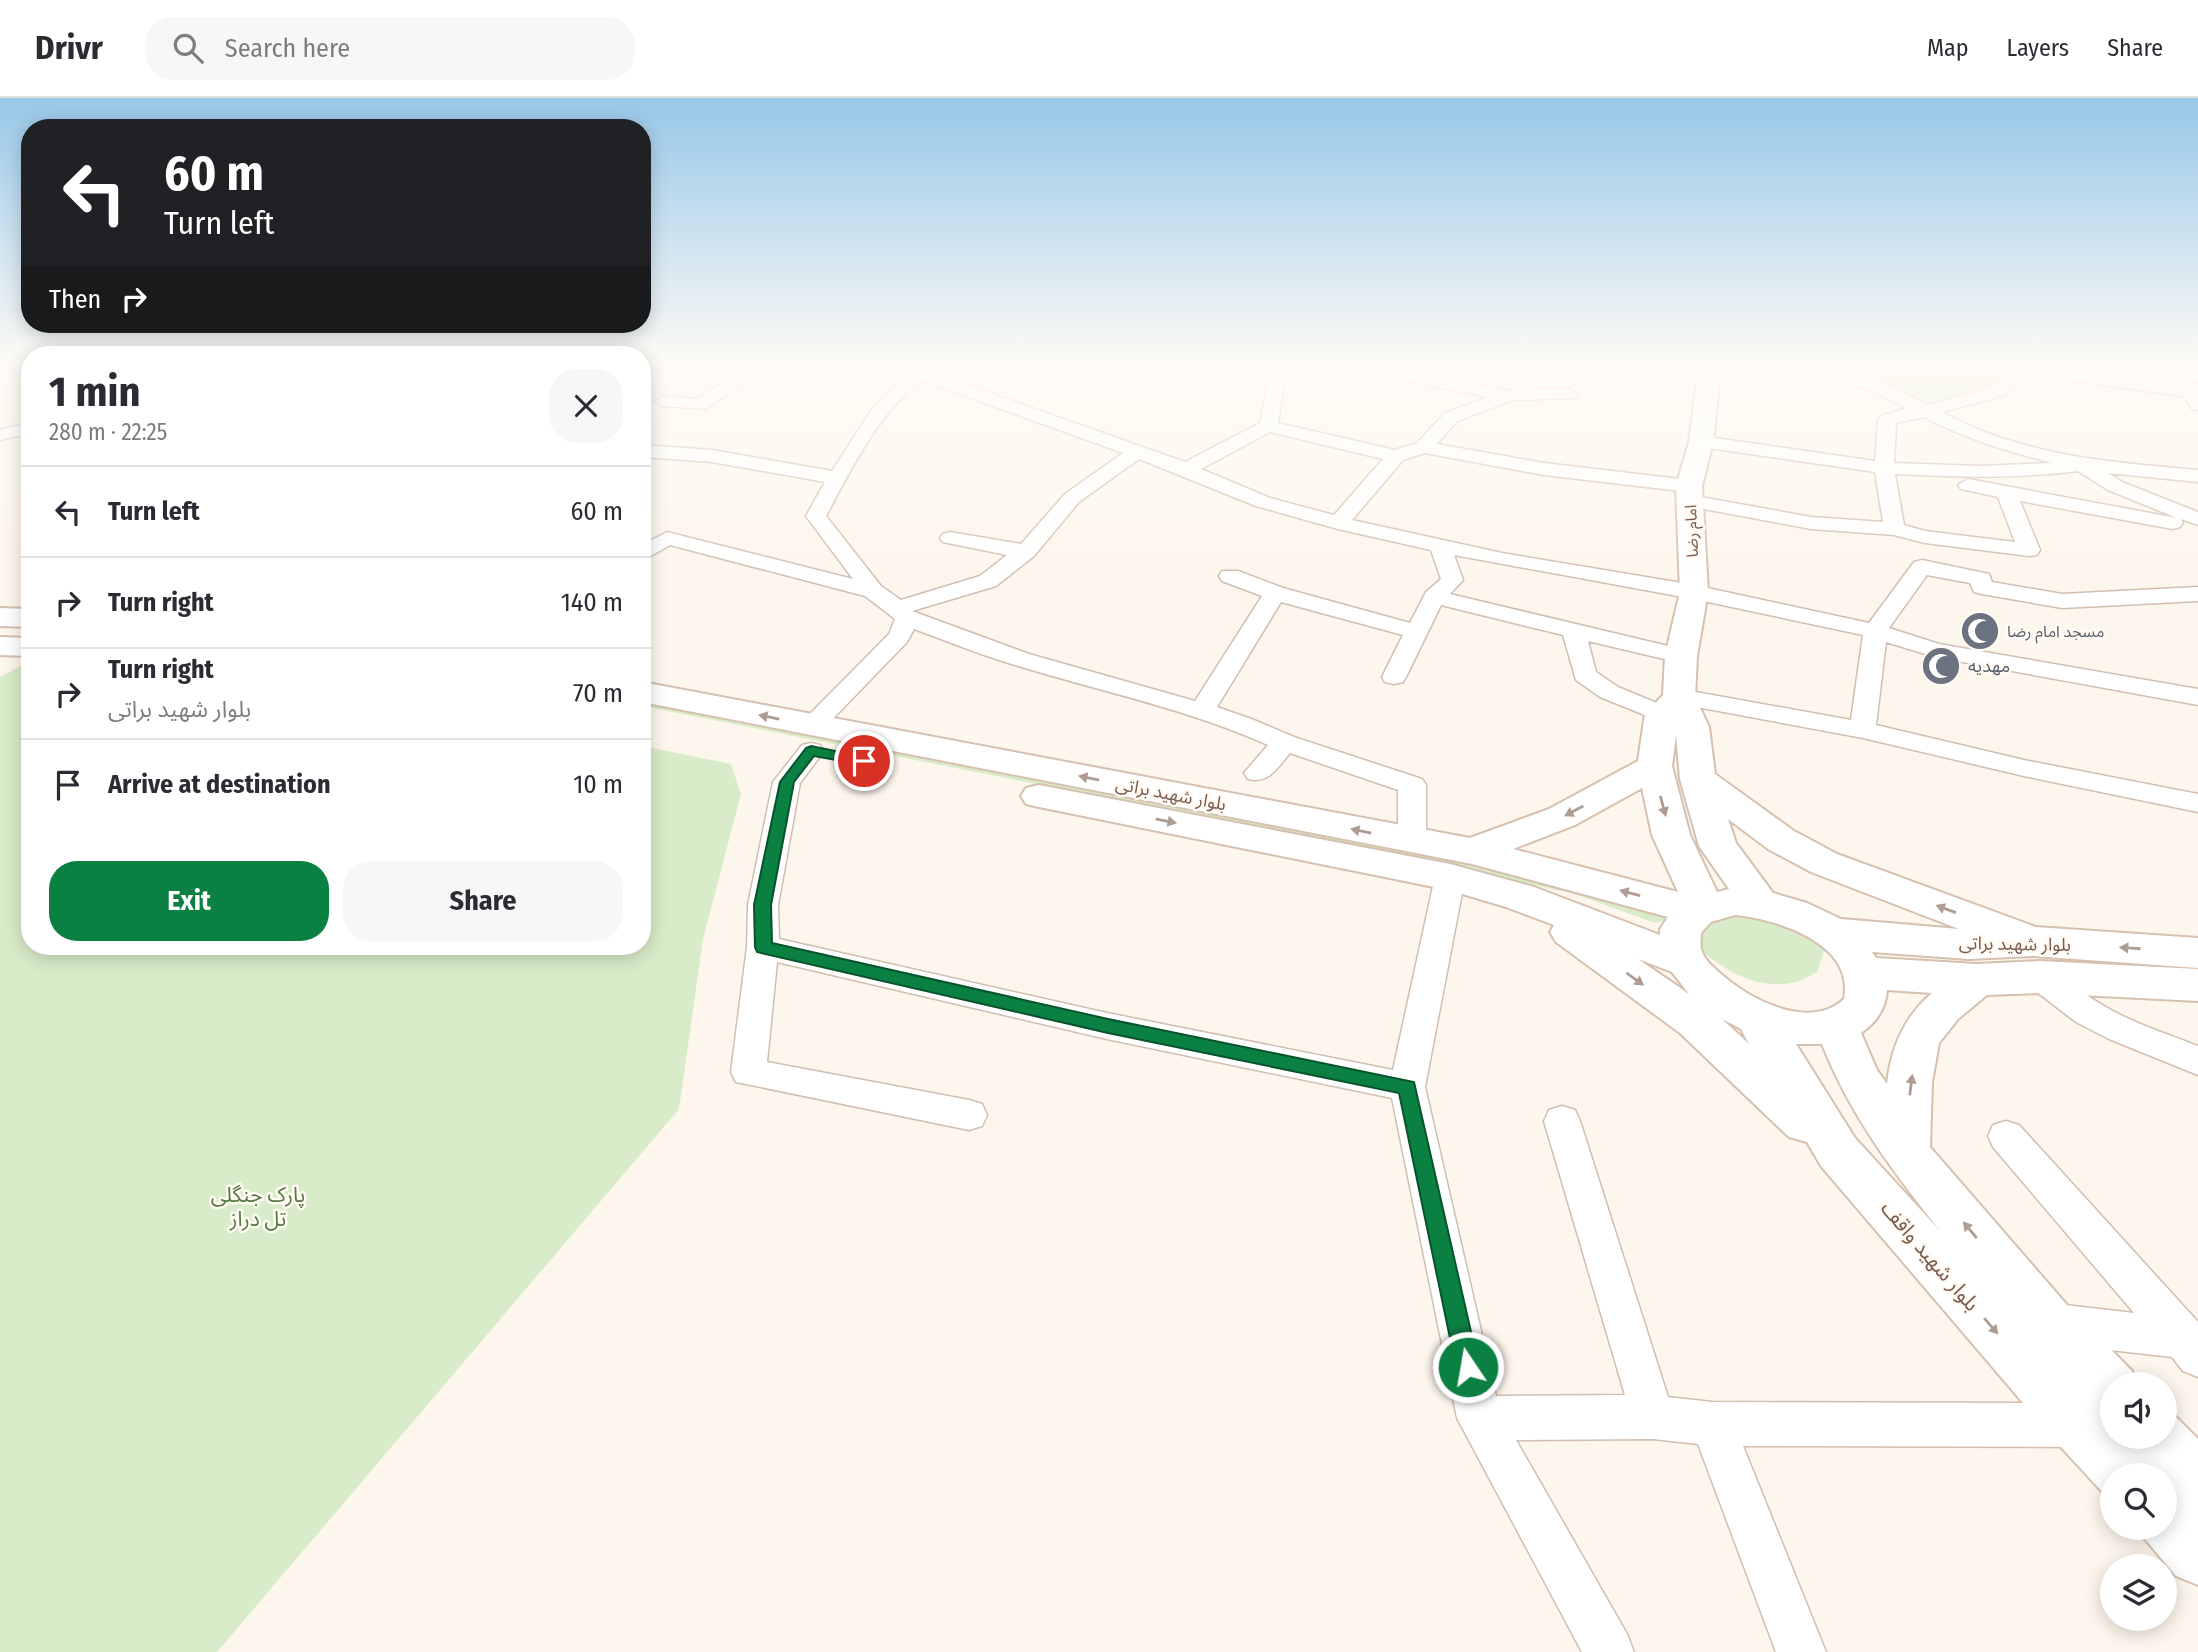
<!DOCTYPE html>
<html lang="en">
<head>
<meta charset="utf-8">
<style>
  :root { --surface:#fff; --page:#f7f7f7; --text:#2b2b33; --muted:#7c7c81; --line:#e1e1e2; --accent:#0b8043 }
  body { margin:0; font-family:"Fira Sans Condensed","Noto Sans Arabic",sans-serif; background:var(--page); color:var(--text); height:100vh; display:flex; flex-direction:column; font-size:26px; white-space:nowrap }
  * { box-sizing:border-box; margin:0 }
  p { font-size:23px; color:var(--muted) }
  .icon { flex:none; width:38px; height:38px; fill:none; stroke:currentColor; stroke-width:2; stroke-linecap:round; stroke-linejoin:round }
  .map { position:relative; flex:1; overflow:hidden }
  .side { position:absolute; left:21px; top:248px; width:630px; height:609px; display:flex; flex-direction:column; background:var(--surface); border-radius:28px; box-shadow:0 4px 18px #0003 }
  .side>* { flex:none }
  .guide { position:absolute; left:21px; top:21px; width:630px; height:214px; border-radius:28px; box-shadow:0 4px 18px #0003; background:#202124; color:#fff; overflow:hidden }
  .tools { position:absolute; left:2100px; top:1274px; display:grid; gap:14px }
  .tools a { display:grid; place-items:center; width:77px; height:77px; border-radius:50%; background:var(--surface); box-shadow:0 4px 18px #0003; font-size:35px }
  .pin { position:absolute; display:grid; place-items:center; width:60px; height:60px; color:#fff; margin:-30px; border:4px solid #fff; border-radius:50%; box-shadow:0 2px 7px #0007 }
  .me { position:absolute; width:77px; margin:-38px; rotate:348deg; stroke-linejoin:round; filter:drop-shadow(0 0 5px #0008) }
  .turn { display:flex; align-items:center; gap:24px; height:147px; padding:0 28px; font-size:32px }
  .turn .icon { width:91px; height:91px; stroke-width:2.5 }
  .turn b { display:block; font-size:49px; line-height:60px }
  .then { display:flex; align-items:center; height:66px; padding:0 28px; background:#0003; gap:14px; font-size:26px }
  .round { display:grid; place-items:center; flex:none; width:74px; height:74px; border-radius:28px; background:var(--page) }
  .head { display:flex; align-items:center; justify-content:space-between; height:119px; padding:0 28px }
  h1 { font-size:42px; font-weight:700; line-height:52px }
  .primary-button { display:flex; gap:14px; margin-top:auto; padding:14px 28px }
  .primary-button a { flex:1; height:80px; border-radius:28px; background:var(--accent); color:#fff; font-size:28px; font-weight:700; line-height:80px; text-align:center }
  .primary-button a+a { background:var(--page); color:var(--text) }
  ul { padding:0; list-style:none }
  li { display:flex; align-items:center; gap:21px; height:91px; padding:0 28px; border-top:2px solid var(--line) }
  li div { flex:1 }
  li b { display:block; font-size:26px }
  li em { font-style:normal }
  header { display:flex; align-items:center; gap:42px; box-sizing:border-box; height:98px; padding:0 35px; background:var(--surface); border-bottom:2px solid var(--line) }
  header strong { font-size:33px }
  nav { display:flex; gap:38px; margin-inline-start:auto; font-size:24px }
  .search { width:490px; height:63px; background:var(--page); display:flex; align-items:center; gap:18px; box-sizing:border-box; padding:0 24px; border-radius:28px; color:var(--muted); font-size:26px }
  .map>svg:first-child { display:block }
  .green { fill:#d8ecc9 }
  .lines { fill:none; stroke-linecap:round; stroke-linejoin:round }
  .minor-casing { stroke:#d1beb0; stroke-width:3 }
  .secondary-casing { stroke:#d6c0b0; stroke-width:4 }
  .minor { fill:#fff; fill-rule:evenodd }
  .secondary { fill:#fff; fill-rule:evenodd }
  .oneway { fill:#af9d94 }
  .route { fill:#0b8043; stroke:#07532c; stroke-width:2 }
  .labels { text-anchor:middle; stroke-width:5; stroke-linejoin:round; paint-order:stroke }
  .far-street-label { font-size:16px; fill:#7a5c4d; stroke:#fffaf3 }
  .far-worship-label { font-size:16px; fill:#5b616d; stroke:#fffaf3; text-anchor:start }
  .worship-label { font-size:18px; fill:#5b616d; stroke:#fffaf3; text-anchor:start }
  .street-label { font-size:18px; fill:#7a5c4d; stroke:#fffaf3 }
  .near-park-label { font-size:21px; fill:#537a41; stroke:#fffaf3 }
  .near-street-label { font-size:21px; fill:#7a5c4d; stroke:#fffaf3 }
</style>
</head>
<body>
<header>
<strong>Drivr</strong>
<div class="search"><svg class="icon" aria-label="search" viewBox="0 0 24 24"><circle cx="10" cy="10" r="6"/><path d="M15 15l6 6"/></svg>Search here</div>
<nav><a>Map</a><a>Layers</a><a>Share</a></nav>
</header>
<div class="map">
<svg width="2198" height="1554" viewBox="0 0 2198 1554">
  <rect width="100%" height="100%" fill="#fdf6ec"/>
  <g class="green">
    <path d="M1851,267H1955L2012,275L1998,288L1932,308L1868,279Z"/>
    <path d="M30,563V849H642V648L731,666L741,696L703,841L679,1011L217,1554H0V579Z"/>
    <path d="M642,601L1472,762L1667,816L1666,822L1655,825L1575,796L1431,764L642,608Z"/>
    <path d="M1717,792L1750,794L1812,828L1824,853L1817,874C1809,878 1800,884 1791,885C1753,892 1718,868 1692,845V801Z"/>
  </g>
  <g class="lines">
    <g class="minor-casing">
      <g id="minor">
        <path d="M0,267H30V277L0,271Z"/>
        <path d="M752,267H772L705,311L663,308L654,303L663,298L696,301Z"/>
        <path d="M887,267L918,270L939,267L938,272L933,275L1185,364L1260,325L1271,267H1287L1278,325L1395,352L1417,345L1445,315L1488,299L1378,277L1372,267H1388L1507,293L1512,292L1522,267H1538L1529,290L1569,291L1578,296L1575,300L1513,302L1457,323L1437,346L1544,365L1689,382L1696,384L1699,388L1696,392L1689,394L1544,377L1425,355L1403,362L1352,422L1502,455L1694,487L1869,525L1914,464L1922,462L1989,476L1992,484L2062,496L2198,489V503L2062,510L1982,496L1974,494L1970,485L1927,477L1889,530L1939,546L2198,591V607L1935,559L1886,544L1876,627L2024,662L2198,696V714L2024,678L1863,640L1670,604L1666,599L1670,594L1679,591L1851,622L1863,537L1694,501L1454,457L1463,482L1450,496L1689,553L1693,558L1689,563L1681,565L1588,543L1596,574L1618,589L1671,611L1675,616L1671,621L1662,624L1600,599L1576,582L1563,537L1441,507L1406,579L1403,584L1394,586L1385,584L1382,579L1403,537L1281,504L1217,609L1254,622L1294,639L1422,681L1426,687V743L1422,750L1412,753L1402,750L1398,743V692L1290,655C1277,670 1269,686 1248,681L1244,675L1268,647C1188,611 1099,593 1015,567C981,557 947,543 914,531L907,544L821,633L812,636L803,633L799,628L803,623L889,536L895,521L865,498L670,447L642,463V447L667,434L853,481L806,418L825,384L712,364L642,359V347L712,352L832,373L871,313L907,277ZM921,282L1123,355L1065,396L1021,446L950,434L943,436L940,440L943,444L1007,457L980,478L901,502L881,488L826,418C852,370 877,317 921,282ZM1270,334L1383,361L1334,417L1270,400L1201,371ZM1139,361L1256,408L1338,431L1431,452L1441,481L1426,494L1410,525L1283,490L1238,473H1222L1219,478L1222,483L1262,498L1195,603L1029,556L912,513L996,488L1034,458L1079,404Z"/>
        <path d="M1758,267H1846L1852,272L1929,307L1993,289L2011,267H2025L2005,297L1942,314C2022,358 2109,364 2198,372V384L2108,375L2122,384L2198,414V427L2181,421L2183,425L2180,429L2173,431L2020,403L2040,452L2037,457L2029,458L1925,445L1894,437L1811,431L1683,407L1680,403L1683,399L1690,397L1811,419L1883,424L1875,374L1694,348L1692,344L1694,340L1701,338L1875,363L1878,322L1881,318L1907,310L1842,281L1766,272ZM1924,319C1965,341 2007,353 2052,365L1979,368L1894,365L1896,325ZM2078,373L2108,392L2177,420L1968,381L1958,387L1961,391L1998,399L2015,444L1925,433L1904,427L1895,376C1956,379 2016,381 2078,373Z"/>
        <path d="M2188,286L2194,287L2198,293V312L2192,311L2179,291Z"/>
        <path d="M30,325V335L0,342V332Z"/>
        <path d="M811,645L820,647L824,653L800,685L778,807L779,841L1107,915L1393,972L1435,779L1439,772L1450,769L1461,772L1465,779L1425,989L1496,1298L1625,1297L1544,1023L1549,1012L1562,1008L1575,1012L1580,1023L1668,1299L1712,1304L2079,1305L2095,1311L2101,1327L2095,1343L2079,1349L1743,1348L1826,1554H1776L1698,1346L1653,1341L1516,1342L1627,1536L1634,1554H1582L1457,1320L1392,1000L1107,941L777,864L767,964L969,1002L982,1006L987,1017L982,1028L969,1032L736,984L731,974L747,849L748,807L773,684L802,647Z"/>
        <path d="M2040,867C2062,874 2079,893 2099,905C2129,924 2165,935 2198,948V977L2109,941L2076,924L2029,888L2024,879L2029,870Z"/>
        <path d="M2006,1023L2019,1027L2198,1224V1279L2183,1273L2172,1259L2048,1245L2033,1239L2027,1225L2033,1211L2048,1205L2134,1215L1993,1049L1988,1038L1993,1027Z"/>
      </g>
    </g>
    <g class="secondary-casing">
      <g id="secondary">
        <path d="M642,267H653L650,273L642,274Z"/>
        <path d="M1699,267H1721L1713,344L1702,388L1708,494L1697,558L1695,599L1709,629L1715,676L1794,733L1837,756L2036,829L2198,840V870L2033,858L1969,861L1872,854L1876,860L1977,866L2040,863L2198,871V903L2040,895L1987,897L1958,921L1939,945L1932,984L1930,1049L2067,1207L2132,1273L2137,1286H2112V1339H2165V1314L2176,1319L2198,1341V1487L2176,1478L2144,1440L2139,1430H2165V1377H2112V1400L2106,1398L2059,1347L1821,1068L1807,1044L1789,1039L1680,935L1556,844L1550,834L1554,827L1506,809L1449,792L1039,709L1026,706L1021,698L1026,690L1039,687L1450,766L1534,789L1660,837V831L1668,819L1472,766L642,604V584L1470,740L1549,711L1638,663L1645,616L1663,597L1665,558L1680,494L1676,388L1689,344ZM1676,637L1680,681L1699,748L1729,791L1717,794L1690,737L1672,668ZM1642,690L1652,737L1678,794L1513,751L1575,727ZM1728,721L1768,751L1811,774L1959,831L1841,821L1807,805L1773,795L1736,745ZM1735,817C1776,821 1855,845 1844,901C1810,933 1750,902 1721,876C1714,870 1704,862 1701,851C1700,847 1701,840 1701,835L1711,824ZM1638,861L1672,874L1689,896ZM1887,892L1932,895C1904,919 1891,949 1887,986L1877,972L1861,935C1876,925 1886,910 1887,892ZM1722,921L1741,931L1749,946ZM1796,946H1822C1850,1017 1894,1075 1941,1134L1855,1040Z"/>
        <path d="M1995,267H2055L2198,286V300L2005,273L1997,272Z"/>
        <path d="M0,510L30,511V529L0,528Z"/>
        <path d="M0,539L30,540V558L0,557Z"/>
      </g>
    </g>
    <use href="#minor" class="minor"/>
    <use href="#secondary" class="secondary"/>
  </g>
  <defs><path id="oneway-solid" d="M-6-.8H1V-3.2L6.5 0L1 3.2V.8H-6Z" transform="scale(1.75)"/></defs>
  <g class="oneway">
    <use href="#oneway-solid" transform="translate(769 619) rotate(-169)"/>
    <use href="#oneway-solid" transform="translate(1089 680) rotate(-169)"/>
    <use href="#oneway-solid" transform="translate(1663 708) rotate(75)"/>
    <use href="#oneway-solid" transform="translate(1574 713) rotate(152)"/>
    <use href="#oneway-solid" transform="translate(1166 723) rotate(11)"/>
    <use href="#oneway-solid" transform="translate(1361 733) rotate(-169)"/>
    <use href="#oneway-solid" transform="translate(1630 795) rotate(-165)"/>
    <use href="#oneway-solid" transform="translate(1946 811) rotate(-160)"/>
    <use href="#oneway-solid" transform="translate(2130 850) rotate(-176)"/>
    <use href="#oneway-solid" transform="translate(1635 881) rotate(36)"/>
    <use href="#oneway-solid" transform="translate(1911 987) rotate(-83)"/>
    <use href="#oneway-solid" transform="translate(1970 1132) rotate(-130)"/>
    <use href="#oneway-solid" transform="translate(1991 1228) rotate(49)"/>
  </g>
  <linearGradient id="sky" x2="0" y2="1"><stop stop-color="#97c7e8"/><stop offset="0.55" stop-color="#fefbf6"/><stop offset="1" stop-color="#fefbf6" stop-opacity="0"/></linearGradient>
  <rect width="2198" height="485" fill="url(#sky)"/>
  <path class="route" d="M811,648L864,659L871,663L864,667L814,658L794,684L771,807L772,845L1108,921L1414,984L1479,1269L1476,1277L1468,1280L1460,1277L1456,1269L1399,995L1108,935L757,854L755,849L754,807L780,684L806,650Z"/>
  <defs>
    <g id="mosque-disc" transform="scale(2.0125)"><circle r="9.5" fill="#6b7280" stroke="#fffaf3"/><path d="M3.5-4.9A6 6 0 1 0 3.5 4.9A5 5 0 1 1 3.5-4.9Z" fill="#fff"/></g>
  </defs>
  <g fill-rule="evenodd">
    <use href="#mosque-disc" x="1980" y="533"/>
    <use href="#mosque-disc" x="1941" y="568"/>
  </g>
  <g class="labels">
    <g class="far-street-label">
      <text transform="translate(1691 433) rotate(-92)" y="6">امام رضا</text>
    </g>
    <g class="far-worship-label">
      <text x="2007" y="539">مسجد امام رضا</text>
    </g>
    <g class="worship-label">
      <text x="1968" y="574">مهدیه</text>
    </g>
    <g class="street-label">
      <text transform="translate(1171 696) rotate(11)" y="6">بلوار شهید براتی</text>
      <text transform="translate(2015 846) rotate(1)" y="6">بلوار شهید براتی</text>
    </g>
    <g class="near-park-label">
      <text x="258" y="1104">پارک جنگلی<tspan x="258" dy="24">تل دراز</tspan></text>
    </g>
    <g class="near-street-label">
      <text transform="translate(1930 1158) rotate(49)" y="7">بلوار شهید واقف</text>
    </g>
  </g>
</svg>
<div class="tools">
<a><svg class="icon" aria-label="sound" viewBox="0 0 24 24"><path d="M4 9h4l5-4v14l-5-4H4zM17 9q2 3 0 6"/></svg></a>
<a><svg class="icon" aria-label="search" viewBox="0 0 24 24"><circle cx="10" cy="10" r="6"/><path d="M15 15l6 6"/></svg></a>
<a><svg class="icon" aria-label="layers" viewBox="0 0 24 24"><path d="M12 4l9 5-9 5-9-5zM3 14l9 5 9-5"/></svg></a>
</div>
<div class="pin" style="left:864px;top:663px;background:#d93025"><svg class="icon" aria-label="arrive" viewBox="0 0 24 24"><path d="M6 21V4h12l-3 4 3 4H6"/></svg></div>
<svg class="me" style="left:1468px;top:1269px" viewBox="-20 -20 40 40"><circle r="17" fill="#0b8043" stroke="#fff" stroke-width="3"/><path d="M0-11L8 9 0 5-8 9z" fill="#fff"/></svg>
<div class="guide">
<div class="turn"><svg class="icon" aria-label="left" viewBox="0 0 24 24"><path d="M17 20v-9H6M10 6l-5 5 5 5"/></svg><div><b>60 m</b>Turn left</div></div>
<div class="then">Then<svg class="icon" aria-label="right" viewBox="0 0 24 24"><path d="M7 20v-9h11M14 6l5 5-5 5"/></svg></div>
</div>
<section class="side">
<div class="head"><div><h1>1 min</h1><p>280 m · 22:25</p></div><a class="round"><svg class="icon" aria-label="close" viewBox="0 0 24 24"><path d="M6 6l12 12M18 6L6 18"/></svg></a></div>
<ul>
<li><svg class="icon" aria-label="left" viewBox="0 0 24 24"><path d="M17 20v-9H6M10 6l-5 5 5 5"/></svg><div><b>Turn left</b></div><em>60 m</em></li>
<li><svg class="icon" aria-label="right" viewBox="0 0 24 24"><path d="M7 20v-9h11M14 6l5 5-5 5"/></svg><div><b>Turn right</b></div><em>140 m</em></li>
<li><svg class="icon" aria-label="right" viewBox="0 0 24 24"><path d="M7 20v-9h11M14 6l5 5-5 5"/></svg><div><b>Turn right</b><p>بلوار شهید براتی</p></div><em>70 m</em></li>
<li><svg class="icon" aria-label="arrive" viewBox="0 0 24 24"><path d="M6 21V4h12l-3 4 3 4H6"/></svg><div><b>Arrive at destination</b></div><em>10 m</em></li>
</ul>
<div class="primary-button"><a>Exit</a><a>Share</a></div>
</section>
</div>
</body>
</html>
